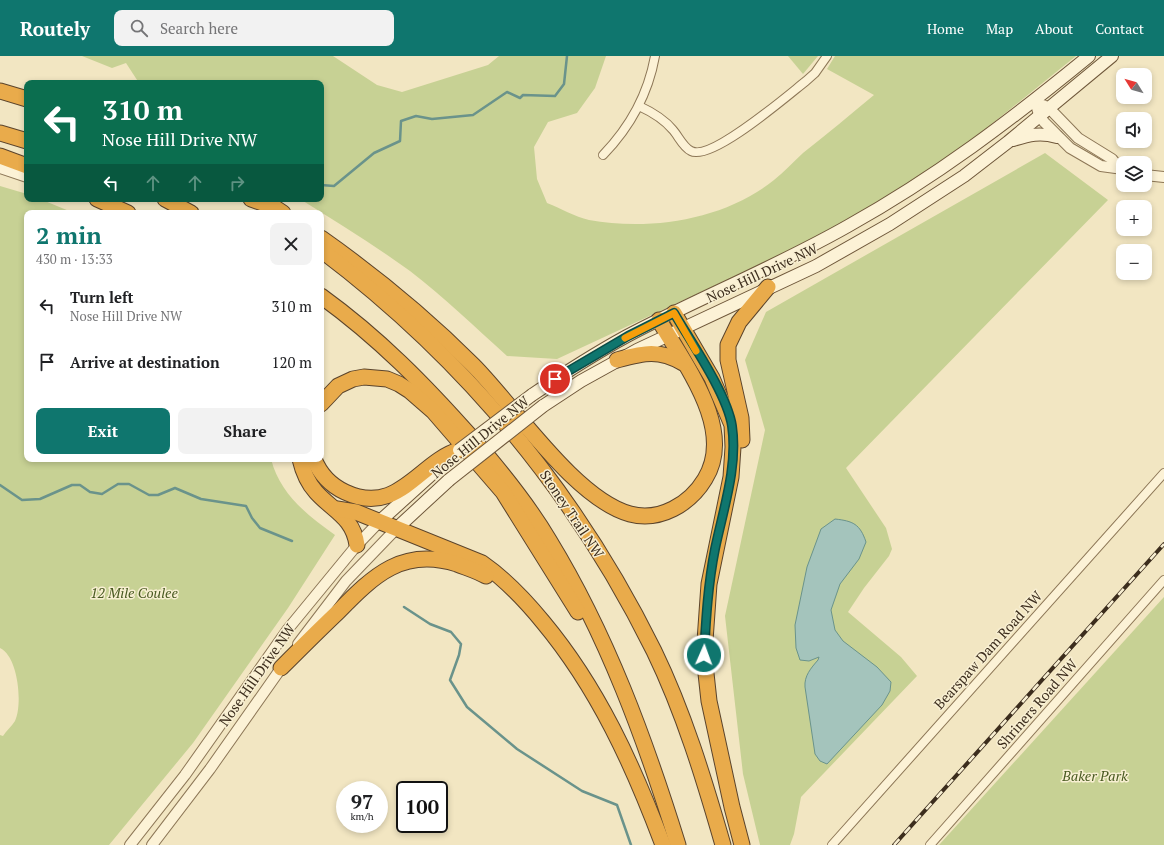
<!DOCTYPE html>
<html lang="en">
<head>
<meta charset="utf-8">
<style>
  :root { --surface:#fff; --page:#f2f2f2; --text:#202124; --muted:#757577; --accent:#0f766e }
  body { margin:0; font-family:"PT Serif",serif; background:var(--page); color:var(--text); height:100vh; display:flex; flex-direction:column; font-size:15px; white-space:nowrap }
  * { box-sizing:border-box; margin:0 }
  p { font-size:13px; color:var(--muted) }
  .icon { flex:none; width:22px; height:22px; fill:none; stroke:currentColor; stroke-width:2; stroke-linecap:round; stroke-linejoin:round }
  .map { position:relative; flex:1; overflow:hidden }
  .sheet { position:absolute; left:24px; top:154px; width:300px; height:252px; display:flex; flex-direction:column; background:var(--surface); border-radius:8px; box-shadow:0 2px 6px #0003 }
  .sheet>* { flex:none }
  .guide { position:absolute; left:24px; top:24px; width:300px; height:122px; border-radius:8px; box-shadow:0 2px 6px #0003; background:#0b6e4f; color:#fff; overflow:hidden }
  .needle { width:26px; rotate:307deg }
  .controls { position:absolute; left:1116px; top:12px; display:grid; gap:8px }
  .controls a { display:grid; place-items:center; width:36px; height:36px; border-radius:8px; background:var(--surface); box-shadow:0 2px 6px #0003; font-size:20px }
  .speed { position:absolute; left:336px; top:725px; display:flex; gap:8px; font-size:20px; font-weight:700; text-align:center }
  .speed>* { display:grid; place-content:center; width:52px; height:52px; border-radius:50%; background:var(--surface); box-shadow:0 2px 6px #0003; line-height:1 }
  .speed small { font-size:10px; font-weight:400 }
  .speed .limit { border:2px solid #111; border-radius:6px; background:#fff; color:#111 }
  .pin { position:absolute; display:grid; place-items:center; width:34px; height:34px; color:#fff; margin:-17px; border:2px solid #fff; border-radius:50%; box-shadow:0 1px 4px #0007 }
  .me { position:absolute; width:44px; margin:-22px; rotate:2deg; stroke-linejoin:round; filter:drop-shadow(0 0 3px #0008) }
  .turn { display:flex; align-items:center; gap:14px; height:84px; padding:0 12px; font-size:18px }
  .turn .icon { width:52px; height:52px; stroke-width:2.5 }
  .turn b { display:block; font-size:28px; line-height:34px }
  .lanes { display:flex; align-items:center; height:38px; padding:0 12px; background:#0003; justify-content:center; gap:20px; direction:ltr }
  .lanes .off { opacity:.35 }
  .round { display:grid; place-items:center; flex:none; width:42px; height:42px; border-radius:8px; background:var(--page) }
  .overview { display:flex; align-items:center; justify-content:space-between; height:68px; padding:0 12px }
  h1 { font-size:24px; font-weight:800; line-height:30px; color:var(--accent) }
  .primary-button { display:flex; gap:8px; margin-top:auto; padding:8px 12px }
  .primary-button a { flex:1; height:46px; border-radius:8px; background:var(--accent); color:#fff; font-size:16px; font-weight:800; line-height:46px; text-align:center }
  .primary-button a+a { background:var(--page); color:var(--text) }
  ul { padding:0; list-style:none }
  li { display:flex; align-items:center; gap:12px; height:56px; padding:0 12px }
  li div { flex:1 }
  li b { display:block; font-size:15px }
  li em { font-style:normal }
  header { display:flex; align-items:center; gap:24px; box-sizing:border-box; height:56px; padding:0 20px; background:var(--accent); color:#fff }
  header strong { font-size:19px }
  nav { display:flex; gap:22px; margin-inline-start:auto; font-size:14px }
  .search { width:280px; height:36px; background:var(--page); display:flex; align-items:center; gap:10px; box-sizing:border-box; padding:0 14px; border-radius:8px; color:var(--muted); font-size:15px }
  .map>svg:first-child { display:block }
  .green { fill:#c7d194 }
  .water { fill:#a4c4bc; stroke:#6a938b }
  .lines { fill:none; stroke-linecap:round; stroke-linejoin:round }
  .stream { stroke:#6a938b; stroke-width:2.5 }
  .minor-casing { stroke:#8d7757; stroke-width:10 }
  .tertiary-casing { stroke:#8d7757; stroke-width:12 }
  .secondary-casing { stroke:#6f573a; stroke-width:14 }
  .motorway-casing { stroke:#5b442c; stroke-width:17 }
  .minor { stroke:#fcf2d6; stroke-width:8 }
  .tertiary { stroke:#fcf2d6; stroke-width:10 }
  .secondary { stroke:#fcf2d6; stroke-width:12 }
  .motorway { stroke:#e9ab4b; stroke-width:15 }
  .rail-casing { stroke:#3c2d1d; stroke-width:4 }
  .rail { stroke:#f8efd2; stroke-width:2.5; stroke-dasharray:8; stroke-linecap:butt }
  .secondary-bridge-casing { stroke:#6f573a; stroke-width:14; stroke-linecap:butt }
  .secondary-bridge { stroke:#fcf2d6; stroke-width:12 }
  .route-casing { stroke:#0a4d48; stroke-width:10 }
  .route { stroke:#0f766e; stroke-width:7 }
  .slow { stroke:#f59e0b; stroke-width:7 }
  .labels { text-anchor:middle; stroke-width:3; stroke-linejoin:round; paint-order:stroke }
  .street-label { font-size:14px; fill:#3c2d1d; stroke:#f8efd2 }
  .park-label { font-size:14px; font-style:italic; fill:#495a21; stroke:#f8efd2 }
</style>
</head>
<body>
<header>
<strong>Routely</strong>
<div class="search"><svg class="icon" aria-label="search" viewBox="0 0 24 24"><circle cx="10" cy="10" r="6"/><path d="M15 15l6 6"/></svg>Search here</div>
<nav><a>Home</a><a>Map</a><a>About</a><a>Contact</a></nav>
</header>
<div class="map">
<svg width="1164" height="789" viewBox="0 0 1164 789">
  <rect width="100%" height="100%" fill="#f2e6c2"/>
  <g class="green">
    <path d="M82,0H333L377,29L402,36L488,9L499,0H606L595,32L577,57L548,66L534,91L537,123L547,147C560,152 575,161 589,164C650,175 724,164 774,124C784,116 793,106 803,97C827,78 850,59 874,39L827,13L835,0H1076L962,92L895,137L802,189L557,303L507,300C475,271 444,241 410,215C374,189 337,166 300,143H321V27H139L126,7L112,12Z"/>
    <path d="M788,0H818L803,18Z"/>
    <path d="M1045,97L1108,144L846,412L886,472L892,493L889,500L864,532L848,556L901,601L917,620L801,741L794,778L790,789H760L743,718L725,560L765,374L745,304L766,256Z"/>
    <path d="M0,130L27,138V143H40L74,157H27V403H271C280,438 307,459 335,479L288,552L193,687L109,789H0V679L3,680C6,675 12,670 15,665C23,648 18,600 0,592Z"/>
    <path d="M1164,541V789H939Z"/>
  </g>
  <path class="water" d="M835,463C853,465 860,468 866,486L859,503L840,528L831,554L835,574L843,585L877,611L891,626L890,635L882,649L827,708L820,705L815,698L805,631C804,620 811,612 818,604L819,601L809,605L800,604L796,592L795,569L807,511L821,473Z"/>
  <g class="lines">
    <g class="stream">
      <path d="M321,129L334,130L374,97L400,85L401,65L416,60L432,63L473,59L507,36L520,42L523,39L555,40L564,28L567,0"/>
      <path d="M0,429L22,444L40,443L72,429H80L90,436L102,438L118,428H129L149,439H158L175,432L201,443L246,450L252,462L260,472L292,485"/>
      <path d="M404,551L430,568L451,576L461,588L459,599L450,624L467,651L517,693L582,735L617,749L631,789"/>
    </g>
    <g class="minor-casing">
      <g id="minor">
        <path d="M639,50C652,56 664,63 673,74C679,81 683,91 691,95C711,106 788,39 806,25L815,17L827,0"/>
        <path d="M603,99C630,71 648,39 655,0"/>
        <path d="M832,789L1164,417"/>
        <path d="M930,789L1164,524"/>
      </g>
    </g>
    <g class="tertiary-casing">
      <g id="tertiary">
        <path d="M1035,45L1039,59L1044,66L1070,92L1101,110L1123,113"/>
        <path d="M1043,49L1049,52L1078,82L1112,103L1119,112"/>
        <path d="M0,112L27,121"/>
        <path d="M1145,119L1164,121"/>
        <path d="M298,588L346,525L396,473"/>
        <path d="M130,789L185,719L288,573L357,489L380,465"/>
        <path d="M152,789L210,713L284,608"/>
      </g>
    </g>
    <g class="secondary-casing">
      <g id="secondary">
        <path d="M1013,84C1029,79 1040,76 1057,81"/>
        <path d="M532,339C563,318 594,298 627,280C699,242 776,211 848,170C936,121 1011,64 1089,0"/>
        <path d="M543,350L581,325L637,294L816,210L890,168L964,120L1008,86L1112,0"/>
        <path d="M380,465L433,417"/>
        <path d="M396,473L449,424"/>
      </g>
    </g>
    <g class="motorway-casing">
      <g id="motorway">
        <path d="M0,35L27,43"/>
        <path d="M0,77L27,85"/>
        <path d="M0,100L27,110"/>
        <path d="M97,143L128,157"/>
        <path d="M165,143L191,157"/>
        <path d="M251,143L274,151L283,157"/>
        <path d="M321,182C375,220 426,262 473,309C514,350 575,443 630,458C660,466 690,448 705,423C736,373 684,308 659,264"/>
        <path d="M321,194C463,301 575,435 654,595C684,657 704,723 723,789"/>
        <path d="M321,240C379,282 425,329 472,382C500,414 527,447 549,484C607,579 645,683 678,789"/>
        <path d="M674,257L712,322L732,369L733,391L731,421L709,528L704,599L709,645L732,751L742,789"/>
        <path d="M617,304C644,297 658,293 683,307"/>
        <path d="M321,348L338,330L353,323L364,321L387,323L399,328L410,335L433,355L503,436L578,556"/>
        <path d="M742,384L741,362L728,304V289L739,266L768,231"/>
        <path d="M300,403C303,416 307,426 316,436C333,455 353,461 357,489"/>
        <path d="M314,403C320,418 330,429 345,436C398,461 419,406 459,394"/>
        <path d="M337,453L356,456L482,507C505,523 525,544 543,566C598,632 633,709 663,789"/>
        <path d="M281,612C300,593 319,574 338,556C374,519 403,491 457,508C467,512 477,515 486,520"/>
      </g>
    </g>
    <use href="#minor" class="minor"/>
    <use href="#tertiary" class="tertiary"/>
    <use href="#secondary" class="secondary"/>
    <use href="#motorway" class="motorway"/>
    <g class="rail-casing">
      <path id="rail" d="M894,789L1164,488"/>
    </g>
    <use href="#rail" class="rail"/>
    <g class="secondary-bridge-casing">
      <g id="secondary-bridge">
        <path d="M459,394L532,339"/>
        <path d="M449,424L543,350"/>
      </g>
    </g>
    <use href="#secondary-bridge" class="secondary-bridge"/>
  </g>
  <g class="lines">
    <g class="route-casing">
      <path id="route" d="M555,323L628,280L674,257C691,286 727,338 732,370C738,411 723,454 715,493C708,528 706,563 704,599"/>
    </g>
    <use href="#route" class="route"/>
    <path class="slow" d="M625,282L674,257L696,295"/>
  </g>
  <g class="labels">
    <g class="street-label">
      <text transform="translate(762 217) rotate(-25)" y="5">Nose Hill Drive NW</text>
      <text transform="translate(480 381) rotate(-39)" y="5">Nose Hill Drive NW</text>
      <text transform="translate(572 458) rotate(56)" y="5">Stoney Trail NW</text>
      <text transform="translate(988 594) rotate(-48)" y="5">Bearspaw Dam Road NW</text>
      <text transform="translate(257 619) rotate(-55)" y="5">Nose Hill Drive NW</text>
      <text transform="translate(1037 648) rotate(-49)" y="5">Shriners Road NW</text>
    </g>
    <g class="park-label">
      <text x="134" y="542">12 Mile Coulee</text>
      <text x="1095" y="725">Baker Park</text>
    </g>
  </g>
</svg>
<div class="controls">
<a><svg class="needle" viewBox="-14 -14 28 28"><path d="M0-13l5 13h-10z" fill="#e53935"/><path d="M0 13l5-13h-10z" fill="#757577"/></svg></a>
<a><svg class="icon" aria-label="sound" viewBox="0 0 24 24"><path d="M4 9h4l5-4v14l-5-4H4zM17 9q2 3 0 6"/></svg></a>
<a><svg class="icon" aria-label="layers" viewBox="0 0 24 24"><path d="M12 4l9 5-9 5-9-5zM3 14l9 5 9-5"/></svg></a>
<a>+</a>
<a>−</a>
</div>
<div class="speed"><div>97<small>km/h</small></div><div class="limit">100</div></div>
<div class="pin" style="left:555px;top:323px;background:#d93025"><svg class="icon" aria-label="arrive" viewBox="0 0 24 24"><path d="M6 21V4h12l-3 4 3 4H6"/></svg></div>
<svg class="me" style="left:704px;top:599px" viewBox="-20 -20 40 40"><circle r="17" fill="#0f766e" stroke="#fff" stroke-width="3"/><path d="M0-11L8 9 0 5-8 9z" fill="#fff"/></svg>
<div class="guide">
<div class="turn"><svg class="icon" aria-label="left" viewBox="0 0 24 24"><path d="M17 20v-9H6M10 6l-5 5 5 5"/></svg><div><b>310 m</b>Nose Hill Drive NW</div></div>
<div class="lanes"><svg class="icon" aria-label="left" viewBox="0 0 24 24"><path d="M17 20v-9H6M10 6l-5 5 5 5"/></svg><svg class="icon off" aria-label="ahead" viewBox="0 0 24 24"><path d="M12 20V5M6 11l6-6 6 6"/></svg><svg class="icon off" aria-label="ahead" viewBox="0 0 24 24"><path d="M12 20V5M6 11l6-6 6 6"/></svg><svg class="icon off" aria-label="right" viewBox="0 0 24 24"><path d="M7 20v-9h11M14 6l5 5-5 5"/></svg></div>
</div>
<section class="sheet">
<div class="overview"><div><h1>2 min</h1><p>430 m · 13:33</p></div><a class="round"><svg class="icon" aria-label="close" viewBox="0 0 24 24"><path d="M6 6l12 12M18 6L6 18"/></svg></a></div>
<ul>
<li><svg class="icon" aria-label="left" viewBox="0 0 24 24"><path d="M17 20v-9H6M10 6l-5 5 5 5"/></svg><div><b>Turn left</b><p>Nose Hill Drive NW</p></div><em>310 m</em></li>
<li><svg class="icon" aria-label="arrive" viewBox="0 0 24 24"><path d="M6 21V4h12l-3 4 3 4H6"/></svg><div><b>Arrive at destination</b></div><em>120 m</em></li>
</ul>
<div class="primary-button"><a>Exit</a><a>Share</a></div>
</section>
</div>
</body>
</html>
